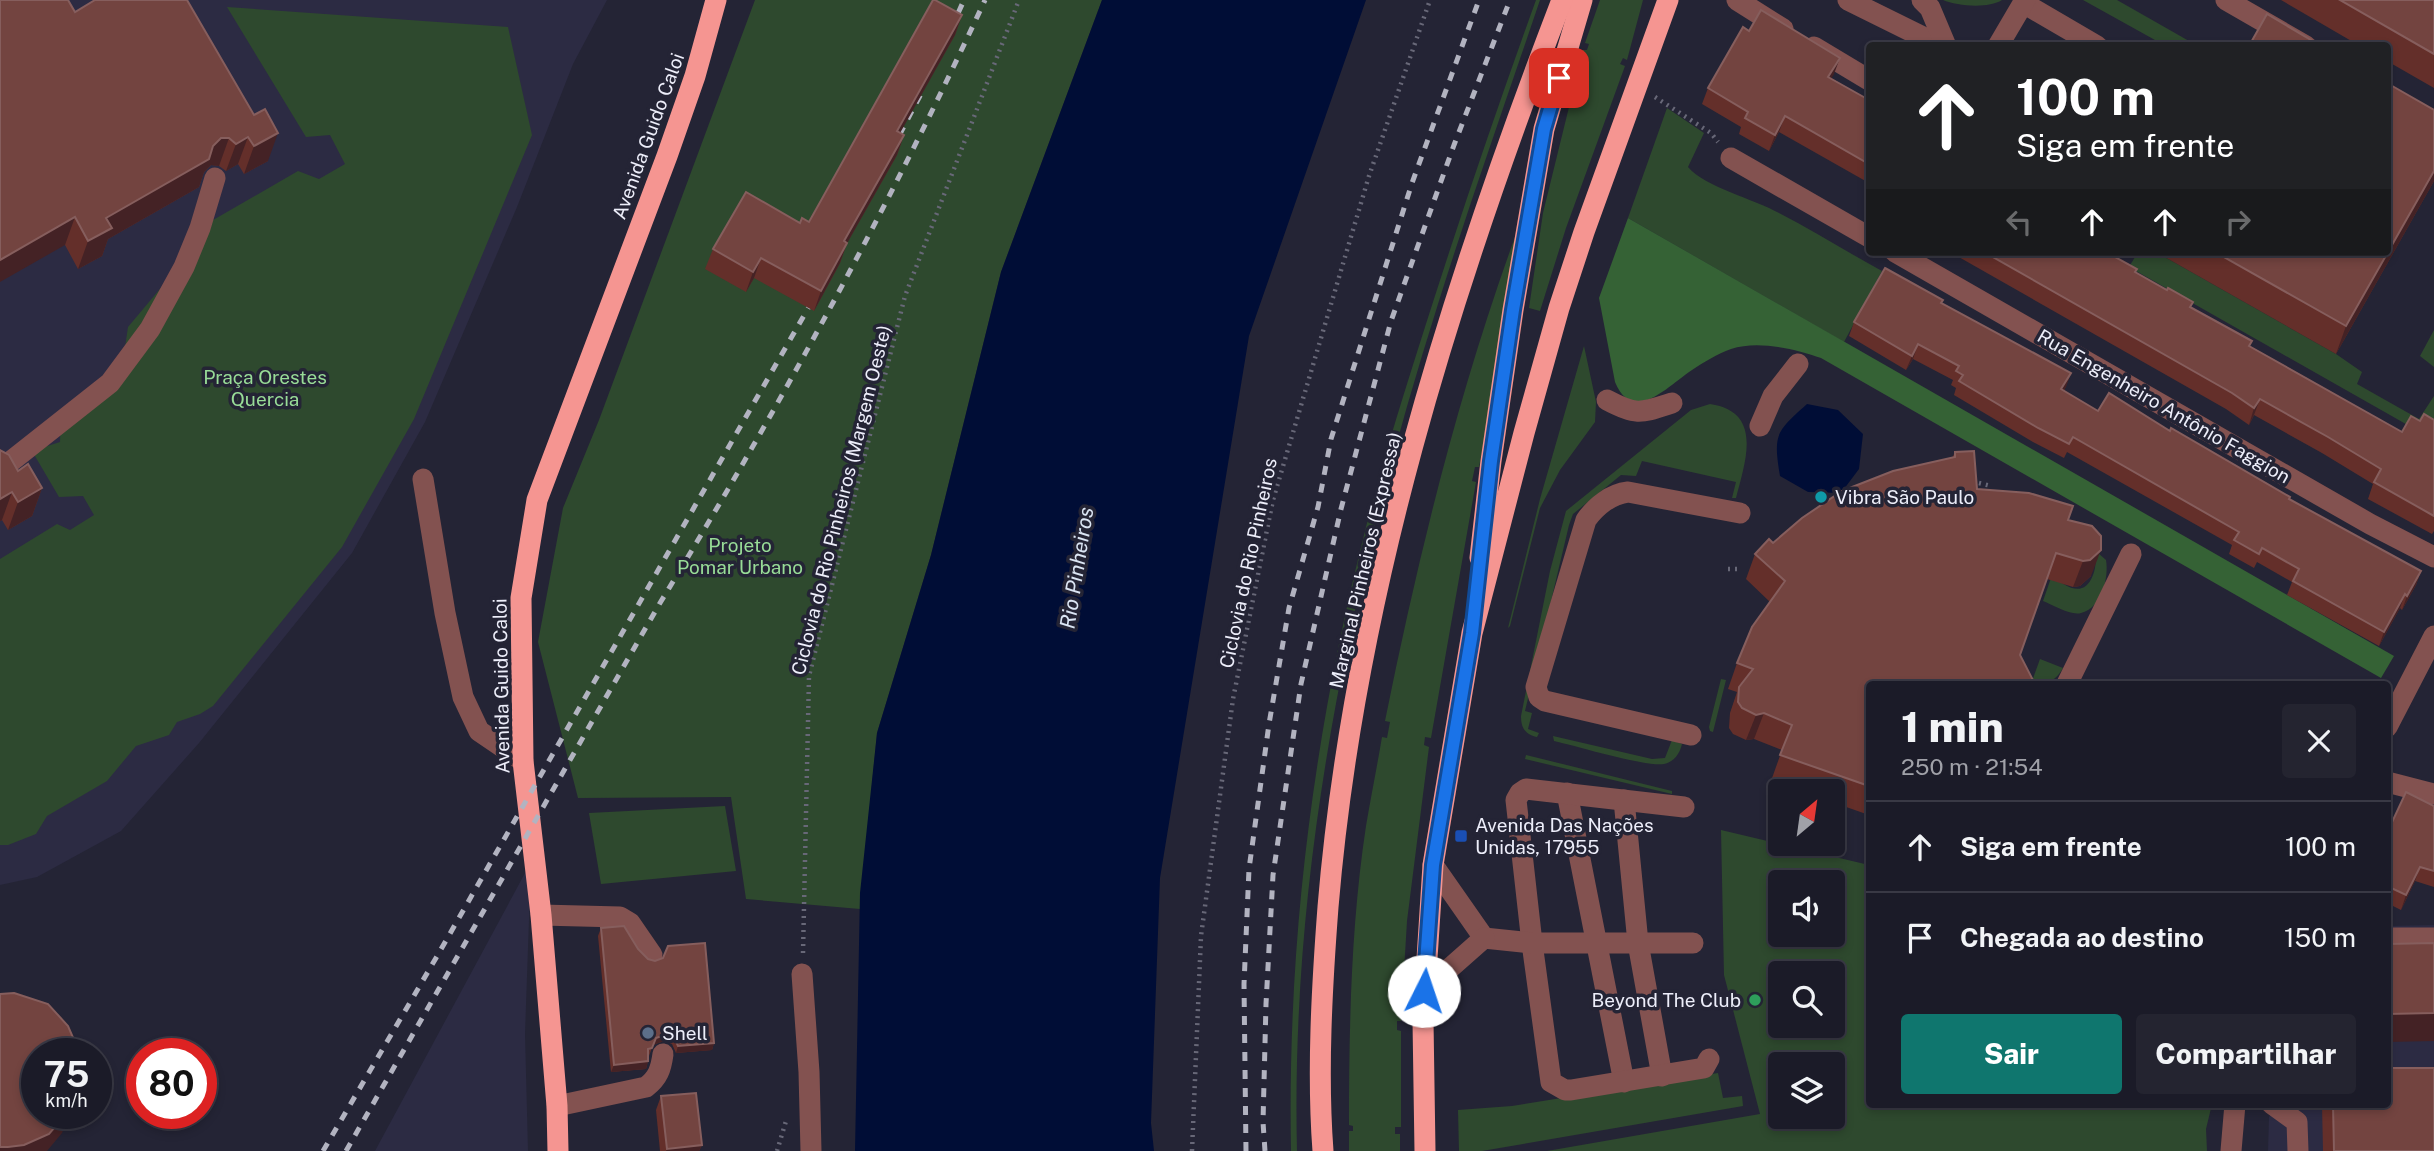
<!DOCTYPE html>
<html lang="pt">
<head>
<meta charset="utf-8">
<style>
  :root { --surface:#1b1b28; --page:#242430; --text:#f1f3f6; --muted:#a0a1a8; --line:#393945; --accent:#0f766e }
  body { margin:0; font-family:"Public Sans",sans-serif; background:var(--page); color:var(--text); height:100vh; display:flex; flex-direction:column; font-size:26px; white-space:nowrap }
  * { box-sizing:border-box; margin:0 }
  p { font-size:23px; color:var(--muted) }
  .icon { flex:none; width:38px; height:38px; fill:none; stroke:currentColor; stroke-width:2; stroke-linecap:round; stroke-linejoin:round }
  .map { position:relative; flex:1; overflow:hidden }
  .drawer { position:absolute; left:1866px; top:681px; width:525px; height:427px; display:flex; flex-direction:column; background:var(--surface); border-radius:7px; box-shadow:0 4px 10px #0003,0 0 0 2px var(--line) }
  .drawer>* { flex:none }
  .top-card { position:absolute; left:1866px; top:42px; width:525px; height:214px; border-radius:7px; box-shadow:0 4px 10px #0003,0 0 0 2px var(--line); background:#202124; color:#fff; overflow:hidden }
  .needle { width:46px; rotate:29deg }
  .buttons { position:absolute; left:1768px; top:779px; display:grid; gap:14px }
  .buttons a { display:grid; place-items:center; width:77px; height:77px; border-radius:7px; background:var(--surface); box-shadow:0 4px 10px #0003,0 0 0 2px var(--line); font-size:35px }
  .speed { position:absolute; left:21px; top:1038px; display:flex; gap:14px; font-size:35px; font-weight:700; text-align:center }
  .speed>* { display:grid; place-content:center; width:91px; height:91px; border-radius:50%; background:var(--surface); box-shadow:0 4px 10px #0003,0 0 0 2px var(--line); line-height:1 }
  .speed small { font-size:18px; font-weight:400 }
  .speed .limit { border:10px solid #d22; background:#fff; color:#111 }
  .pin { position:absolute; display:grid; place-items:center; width:60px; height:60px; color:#fff; margin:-30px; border-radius:14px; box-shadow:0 4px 10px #0006 }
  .me { position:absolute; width:77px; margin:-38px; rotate:4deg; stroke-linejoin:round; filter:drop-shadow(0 0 5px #0008) }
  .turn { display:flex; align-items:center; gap:24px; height:147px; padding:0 35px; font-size:32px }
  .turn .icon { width:91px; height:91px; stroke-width:2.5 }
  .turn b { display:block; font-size:49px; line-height:60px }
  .lanes { display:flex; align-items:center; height:66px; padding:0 35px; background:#0003; justify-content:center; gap:35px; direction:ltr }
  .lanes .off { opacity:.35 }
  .round { display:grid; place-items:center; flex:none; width:74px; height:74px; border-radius:7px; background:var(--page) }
  .head { display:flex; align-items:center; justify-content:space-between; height:119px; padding:0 35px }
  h1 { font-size:42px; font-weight:800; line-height:52px }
  .button { display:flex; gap:14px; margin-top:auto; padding:14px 35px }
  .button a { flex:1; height:80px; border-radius:7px; background:var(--accent); color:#fff; font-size:28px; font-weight:800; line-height:80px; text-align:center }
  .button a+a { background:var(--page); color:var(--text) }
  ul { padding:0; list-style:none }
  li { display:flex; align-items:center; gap:21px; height:91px; padding:0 35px; border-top:2px solid var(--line) }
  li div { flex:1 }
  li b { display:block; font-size:26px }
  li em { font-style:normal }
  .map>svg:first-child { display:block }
  .built { fill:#2c2b43 }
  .green { fill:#2e492e; fill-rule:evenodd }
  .forest { fill:#356235 }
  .water { fill:#000d36 }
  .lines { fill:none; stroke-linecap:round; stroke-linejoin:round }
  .path { stroke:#686878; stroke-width:4.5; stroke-dasharray:2 5; stroke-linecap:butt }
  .minor { stroke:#835250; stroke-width:21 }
  .highway { stroke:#f59591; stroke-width:21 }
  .rail { stroke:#b2b3c0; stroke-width:5; stroke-dasharray:9 9; stroke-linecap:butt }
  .wall { fill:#642f2a }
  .shaded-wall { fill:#442225 }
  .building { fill:#734440; stroke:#865e5d; stroke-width:2 }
  .route-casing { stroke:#114b97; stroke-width:18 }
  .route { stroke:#1a73e8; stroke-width:12 }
  .culture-dot { fill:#0f9aa8; stroke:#242435; stroke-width:2.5 }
  .transit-dot { fill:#1a4fb4; stroke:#242435; stroke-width:2.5 }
  .leisure-dot { fill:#2e9e5b; stroke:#242435; stroke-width:2.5 }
  .service-dot { fill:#5c6f8a; stroke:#242435; stroke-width:2.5 }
  .labels { text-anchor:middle; stroke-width:7; stroke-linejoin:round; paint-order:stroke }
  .street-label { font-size:19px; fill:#edeefa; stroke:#242435 }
  .park-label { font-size:19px; fill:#98dc97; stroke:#242435 }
  .poi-label { font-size:19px; fill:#edeefa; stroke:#242435; text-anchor:start }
  .water-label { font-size:21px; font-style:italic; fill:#dbe5f4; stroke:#242435 }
</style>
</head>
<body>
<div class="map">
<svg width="2434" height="1151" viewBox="0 0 2434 1151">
  <rect width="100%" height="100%" fill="#242435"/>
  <g class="built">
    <path d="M0,0H607L573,64L517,207L425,422L352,553L199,743L121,831L37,877L0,885Z"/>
    <path d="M531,862L525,1034L528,1151H375Z"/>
    <path d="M2434,925V1151H2268L2269,1117L2277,1104H2387V926Z"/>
  </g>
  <g class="green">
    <path d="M755,0H1102L1001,272L931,555L877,733L860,909L746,899L731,797L578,798L538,642L563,508L599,420Z"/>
    <path d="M1536,0H1540C1506,101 1470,202 1438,304C1352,576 1290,865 1297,1151H1291C1287,940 1314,731 1366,527C1383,459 1404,393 1425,327C1460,217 1497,108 1536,0Z"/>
    <path d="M1600,0H1643L1627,60L1623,58L1620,64L1625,66L1566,228L1540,311L1529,308L1543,213L1583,50H1587L1589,44L1585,43Z"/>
    <path d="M1943,0H2002C1988,9 1957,6 1943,0Z"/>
    <path d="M2083,0H2117L2196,45H2164Z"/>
    <path d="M227,7L508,27L532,135L414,419L342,547L213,706L200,714L177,722L169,735L136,746L107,781L47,816L36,834L8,845H0V559L57,524L70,530L94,515L83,496L59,497L32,451L60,442L61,414L119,388L128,327L180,265L194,231L298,171L319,179L345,164L330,135L306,137Z"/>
    <path d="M1667,108L1704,133L1688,167C1705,187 1754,199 1779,213C1814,231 1847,252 1882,271L1844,342L1628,218Z"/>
    <path d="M1518,233L1508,308L1479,467H1475L1472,481L1476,482L1431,738L1425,737L1424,745L1429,747L1407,921L1401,1021H1397V1030L1401,1031V1127H1395V1134H1400V1151H1349V1131H1353V1126L1349,1125C1349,1026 1351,925 1366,826C1371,796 1377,767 1382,737L1387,738L1390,722L1385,721C1418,557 1458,394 1515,237Z"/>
    <path d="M2138,252H2156L2336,354L2362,372L2357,384L2419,419L2434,396V440L2129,267Z"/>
    <path d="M2434,330V367L2420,356Z"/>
    <path d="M1584,346L1596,402L1595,422L1560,470L1540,508L1510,626L1508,628L1540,499Z"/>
    <path d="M1710,404C1764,412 1745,462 1736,498H1732L1736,482L1642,461L1636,476L1621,475L1573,514L1569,525L1525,711L1532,713L1528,729L1539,733L1537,737C1525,734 1521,728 1521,716L1550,571L1566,511L1691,410Z"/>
    <path d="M2098,553L2106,560C2109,577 2102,608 2081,613C2071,616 2053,605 2043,601L2052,575C2065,587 2084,599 2093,575C2096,568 2095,560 2098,553Z"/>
    <path d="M2040,659L2063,668C2055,682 2047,684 2031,684Z"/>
    <path d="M1721,679L1726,680L1713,732L1710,731L1709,727Z"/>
    <path d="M1553,736L1652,759L1665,758L1672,740L1682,744C1680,753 1674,762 1664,764C1645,767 1577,746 1554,741Z"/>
    <path d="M1526,755L1672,791V794L1525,759Z"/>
    <path d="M725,806L736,871L601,884L589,813Z"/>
    <path d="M1721,830L1869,865V1104H2212L2206,1129L2207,1151H1547L1760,1114L1724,975ZM1780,882H1832V934H1780ZM1780,973H1832V1026H1780ZM1780,1064H1832V1116H1780Z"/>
    <path d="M1718,1073L1723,1098L1742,1096L1743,1106L1482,1151H1459L1458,1110L1512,1106Z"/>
  </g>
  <path class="forest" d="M1628,218L2394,656L2381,678L1821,358C1795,349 1758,340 1731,349C1717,354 1704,362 1692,370C1669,385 1633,426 1615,382L1599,298Z"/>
  <g class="water">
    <path d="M1102,0H1366L1249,336L1160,878L1151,1123L1154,1151H855L860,893L877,733L931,555L1001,272Z"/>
    <path d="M1807,404L1838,410L1863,434L1859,469L1841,493L1808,492L1780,476C1773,434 1776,432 1807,404Z"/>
  </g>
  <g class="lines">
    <g class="path">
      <path d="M1655,97L1711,133L1718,142"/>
      <path d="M1979,483L1991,486"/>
      <path d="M1728,569H1741"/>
      <path d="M803,953L809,676L905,296L1019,0"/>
      <path d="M777,1151L786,1121"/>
      <path d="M1192,1151L1201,936L1233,699L1273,500L1369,176L1430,0"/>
    </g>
    <g class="minor">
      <path d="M1737,0L1783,29"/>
      <path d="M1848,0L1941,46"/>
      <path d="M1922,0L1930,8L1946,46"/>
      <path d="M2226,0L2306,46"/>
      <path d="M2025,4L2097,46"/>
      <path d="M1998,46L2025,0"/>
      <path d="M1814,47L1869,80"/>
      <path d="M1731,158L1869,237"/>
      <path d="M1895,252L2370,524L2434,557"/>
      <path d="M1607,400C1637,416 1641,413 1672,403"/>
      <path d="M1760,426L1773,396L1798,364"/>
      <path d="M0,470L110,383L150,329L184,267L200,228L215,178"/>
      <path d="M423,479L445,613L463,697L479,731L523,761"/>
      <path d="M2067,684L2131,554"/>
      <path d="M2387,727L2434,636"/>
      <path d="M1691,735L1545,701L1539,697L1536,687L1586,520C1596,506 1611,494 1628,492L1740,513"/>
      <path d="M2387,782L2434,794"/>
      <path d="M1567,793L1624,1082"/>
      <path d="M1624,800L1638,943L1662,1076"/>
      <path d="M1684,807L1526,789L1520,793L1516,800L1532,943L1551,1082L1565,1090H1571L1704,1068L1709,1059"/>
      <path d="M1433,865L1484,938L1532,943H1693"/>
      <path d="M541,915L620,917L630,923L652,955"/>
      <path d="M2387,938H2434"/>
      <path d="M802,974L809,1072L811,1151"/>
      <path d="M1424,991L1484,938"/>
      <path d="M2272,1104L2297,1122L2298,1151"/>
      <path d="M557,1106L646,1087C658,1078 661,1069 663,1054"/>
      <path d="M2231,1151L2235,1104"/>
    </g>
    <g class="highway">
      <path d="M1480,558L1491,461L1513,310L1544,129L1582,0"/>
      <path d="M558,1151L557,1106L541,915L523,761L521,598L537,500L667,156L695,76L716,0"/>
      <path d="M1323,1151C1317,1072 1322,986 1328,907C1354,595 1450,291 1562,0"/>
      <path d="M1425,1151L1423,1021L1433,865L1472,633L1524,433L1559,308L1584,232L1668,0"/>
    </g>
    <g class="rail">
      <path d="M951,29L964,0"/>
      <path d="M891,151L922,92"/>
      <path d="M323,1151L436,958L818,291"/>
      <path d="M346,1151L660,603C779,408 889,207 985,0"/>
      <path d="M1246,1151L1244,984L1249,869L1269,724L1289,608L1318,507L1331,439L1412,183L1479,0"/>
      <path d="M1265,1151L1263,1122L1266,1004L1273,875L1301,684L1341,509L1391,321L1454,145L1510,0"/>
    </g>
  </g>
  <g class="wall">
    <path d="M187,0L268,161L244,174L238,164L226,171L219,166L211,165L204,172L199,187L108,239L102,256L78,269L65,245L75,12Z"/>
    <path d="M2281,0H2434V88L2387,61V46H2360Z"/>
    <path d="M962,15L955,35L900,132L904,135L897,155L847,243L840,263L814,311L754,278L746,292L705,269L713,249L800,223L809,222Z"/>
    <path d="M1749,31L1840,58L1831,78L1869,100V183L1779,132L1769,151L1739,134L1741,127L1702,104L1708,88Z"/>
    <path d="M2434,110V181L2336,354L2156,252H2387Z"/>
    <path d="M1950,252H2106L2135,272L2167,290L2193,302L2191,307L2250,346L2402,432L2420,421L2434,420V531L2432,534L2368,499L2373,484L2322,453L2254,415L2249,425L2226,409Z"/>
    <path d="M1942,304L2071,373L2064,391L2098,411L2170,431L2290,500L2421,571L2416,585L2402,610L2400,608L2379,646L2287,595L2292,582L2257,562L2254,568L2229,554L2232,545L2067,452L2064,458L2033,442L1954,395L1956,388L1951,385L1953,380L1913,359L1906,370L1849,336L1854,322Z"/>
    <path d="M0,450L18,471L42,488L32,516L8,530L2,520L0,521Z"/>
    <path d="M1955,452L1977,489L2068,520L2091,576L2080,586L2073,587L2047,579L1869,684V815L1832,802V791H1800L1771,781L1782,750L1754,739L1746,740L1733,734L1729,728L1730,713L1737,692L1728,689L1737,663L1770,602L1746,579L1755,554L1773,543L1952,458Z"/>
    <path d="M2434,806V887L2415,881L2401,910L2387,903V833Z"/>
    <path d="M601,928L638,949L714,1043L712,1050L676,1053L672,1044L664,1041L653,1045L649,1056H648V1061L646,1069L611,1072L598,936Z"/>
    <path d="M661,1096L702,1145L699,1151H660L656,1110Z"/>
    <path d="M2322,1104H2387L2434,1151H2323Z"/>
  </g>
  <g class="shaded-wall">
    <path d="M962,15L955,35L890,151L897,131Z"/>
    <path d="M1840,58L1834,74L1823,93L1828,77Z"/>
    <path d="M1785,116L1779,132L1769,151L1775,135Z"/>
    <path d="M278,133L268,161L244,174L254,146Z"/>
    <path d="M904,135L897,155L837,261L844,241Z"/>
    <path d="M248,137L238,164L226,171L236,144Z"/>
    <path d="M221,138H229L219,166L211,165L204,172L199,187L108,239L102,256L78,269L88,241L106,218Z"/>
    <path d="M2434,171V181L2336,354L2346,326Z"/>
    <path d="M75,217L65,245L0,282V260Z"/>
    <path d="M847,243L840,263L814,311L821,291Z"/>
    <path d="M761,258L754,278L746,292L753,272Z"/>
    <path d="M1918,344L1913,359L1906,370L1912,356Z"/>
    <path d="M2071,373L2066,387L2056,403L2061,389Z"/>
    <path d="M2260,399L2254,415L2249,425L2254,408Z"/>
    <path d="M42,488L32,516L8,530L18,502Z"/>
    <path d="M12,492L2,520L0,521V499Z"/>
    <path d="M2101,550L2091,576L2080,586L2073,587L2083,561Z"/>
    <path d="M2421,571L2416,585L2402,610L2407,596Z"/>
    <path d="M2405,594L2400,608L2379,646L2384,632Z"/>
    <path d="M1764,713L1754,739L1746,740L1756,715Z"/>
    <path d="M2420,867L2415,881L2401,910L2406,895Z"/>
    <path d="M2434,1013V1041L2387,1042V1014Z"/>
    <path d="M667,1034L664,1041L653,1045L656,1038Z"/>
    <path d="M714,1043L712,1050L676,1053L678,1046Z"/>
    <path d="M648,1061L646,1069L611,1072L614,1065Z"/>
    <path d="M67,1113H70L62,1133L47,1151H0V1147Z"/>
    <path d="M702,1145L699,1151H666L667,1149Z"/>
  </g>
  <g class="building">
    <path d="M0,0H68L75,12L95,0H187L254,115L265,109L278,133L254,146L248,137L236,144L229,138H221L213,146L209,159L106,218L112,228L88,241L75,217L0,260Z"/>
    <path d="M933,0H935L962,15L897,131L904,135L844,241L847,243L821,291L761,258L753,272L713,249L746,192L800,223L802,218L809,222Z"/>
    <path d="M2340,0H2434V54Z"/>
    <path d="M1761,10L1840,58L1828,77L1869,100V164L1785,116L1775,135L1745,118L1748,112L1708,88L1743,27L1749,31Z"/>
    <path d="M2267,14L2321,46H2249Z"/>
    <path d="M2387,83L2434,110V171L2346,326L2215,252H2387Z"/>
    <path d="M1984,252H2106L2137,269L2135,272L2167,290L2168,288L2193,302L2190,307L2252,341L2249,346L2402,432L2411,416L2420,421L2424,414L2434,420V516L2374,482L2381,469L2328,437L2260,399L2254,408L2232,393Z"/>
    <path d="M1885,268L1943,300L1941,303L2071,373L2061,389L2098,411L2109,393L2170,431L2171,428L2290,497L2289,499L2421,571L2407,596L2405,594L2384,632L2293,581L2299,569L2262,548L2259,554L2234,540L2239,532L2073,437L2069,444L2038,428L1959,381L1963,375L1956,371L1959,366L1918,344L1912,356L1854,322Z"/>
    <path d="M0,450L9,455L18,471L28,464L42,488L18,502L12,492L0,499Z"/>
    <path d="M1974,451L1977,489L2029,493L2073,506L2068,520L2092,526L2101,536V550L2090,560L2083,561L2056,553L2020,655L2035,684H1869V786L1780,755L1792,725L1764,713L1756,715L1742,708L1738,702L1739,687L1753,669L1737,663L1752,627L1785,581L1755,554L1769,539L1773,543L1802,518L1842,491L1893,471L1955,457V452Z"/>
    <path d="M2406,792L2434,806V871L2420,867L2406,895L2387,886V833Z"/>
    <path d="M624,926L638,949L648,959L655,961L663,958L668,946L705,943L714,1043L678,1046L674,1037L667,1034L656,1038L652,1048L648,1049V1061L614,1065L601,928Z"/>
    <path d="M2434,943V1013L2387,1014V944Z"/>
    <path d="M14,993L48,1004L68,1026L78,1049L79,1054H37V1113H67L49,1134L24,1145L8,1147H0V994Z"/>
    <path d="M2387,1068H2434V1151H2334L2333,1104H2387Z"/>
    <path d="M696,1093L702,1145L667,1149L661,1096Z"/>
  </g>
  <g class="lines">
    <g class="route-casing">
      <path id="route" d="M1424,991L1433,865L1472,633L1491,461L1513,310L1544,129L1559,78"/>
    </g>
    <use href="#route" class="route"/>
  </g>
  <circle class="culture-dot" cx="1821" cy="497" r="7"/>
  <rect class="transit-dot" x="1454" y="829" width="14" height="14" rx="3.5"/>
  <circle class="leisure-dot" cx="1755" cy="1000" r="7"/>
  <circle class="service-dot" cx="648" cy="1033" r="7"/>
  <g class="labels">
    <g class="street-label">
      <text transform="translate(648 136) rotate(-70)" y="7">Avenida Guido Caloi</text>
      <text transform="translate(2164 406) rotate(30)" y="7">Rua Engenheiro Antônio Faggion</text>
      <text transform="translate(841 500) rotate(-76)" y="7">Ciclovia do Rio Pinheiros (Margem Oeste)</text>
      <text transform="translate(1365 560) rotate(-77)" y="7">Marginal Pinheiros (Expressa)</text>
      <text transform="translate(1248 563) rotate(-78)" y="7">Ciclovia do Rio Pinheiros</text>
      <text transform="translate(501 686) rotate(-91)" y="7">Avenida Guido Caloi</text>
    </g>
    <g class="park-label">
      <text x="265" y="384">Praça Orestes<tspan x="265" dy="22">Quercia</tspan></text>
      <text x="740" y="552">Projeto<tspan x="740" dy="22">Pomar Urbano</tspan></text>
    </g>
    <g class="poi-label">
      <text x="1835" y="504">Vibra São Paulo</text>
      <text x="1475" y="832">Avenida Das Nações<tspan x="1475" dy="22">Unidas, 17955</tspan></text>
      <text x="1741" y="1007" text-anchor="end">Beyond The Club</text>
      <text x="662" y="1040">Shell</text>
    </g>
    <g class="water-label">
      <text transform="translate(1077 568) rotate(-81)" y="7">Rio Pinheiros</text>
    </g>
  </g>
</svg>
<div class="buttons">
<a><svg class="needle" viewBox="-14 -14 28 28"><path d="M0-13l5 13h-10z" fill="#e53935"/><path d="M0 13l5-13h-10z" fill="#a0a1a8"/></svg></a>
<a><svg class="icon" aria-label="sound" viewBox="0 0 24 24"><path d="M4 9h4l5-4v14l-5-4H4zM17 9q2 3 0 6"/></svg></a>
<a><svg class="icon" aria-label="search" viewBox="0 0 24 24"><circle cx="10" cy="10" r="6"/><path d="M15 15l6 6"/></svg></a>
<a><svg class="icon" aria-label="layers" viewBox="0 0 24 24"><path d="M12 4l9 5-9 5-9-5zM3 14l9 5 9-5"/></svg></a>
</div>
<div class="speed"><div>75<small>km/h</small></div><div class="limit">80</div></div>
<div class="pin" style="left:1559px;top:78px;background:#d93025"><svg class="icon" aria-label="arrive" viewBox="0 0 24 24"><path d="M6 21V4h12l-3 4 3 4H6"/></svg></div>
<svg class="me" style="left:1424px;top:991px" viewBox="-20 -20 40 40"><circle r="19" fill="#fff"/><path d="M0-13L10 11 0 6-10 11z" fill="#1a73e8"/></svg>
<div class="top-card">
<div class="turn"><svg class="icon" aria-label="ahead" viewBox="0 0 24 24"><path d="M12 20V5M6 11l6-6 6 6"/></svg><div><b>100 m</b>Siga em frente</div></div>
<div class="lanes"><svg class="icon off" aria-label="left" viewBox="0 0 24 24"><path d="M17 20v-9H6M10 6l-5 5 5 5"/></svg><svg class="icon" aria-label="ahead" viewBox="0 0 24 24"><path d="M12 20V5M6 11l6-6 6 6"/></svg><svg class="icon" aria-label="ahead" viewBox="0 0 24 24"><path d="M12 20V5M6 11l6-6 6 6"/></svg><svg class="icon off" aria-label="right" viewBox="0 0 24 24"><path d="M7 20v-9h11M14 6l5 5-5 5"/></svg></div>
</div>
<section class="drawer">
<div class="head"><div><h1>1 min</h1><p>250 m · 21:54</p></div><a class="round"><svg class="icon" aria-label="close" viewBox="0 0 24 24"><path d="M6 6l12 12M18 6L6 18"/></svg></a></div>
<ul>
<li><svg class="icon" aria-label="ahead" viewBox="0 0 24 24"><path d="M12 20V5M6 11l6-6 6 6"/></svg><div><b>Siga em frente</b></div><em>100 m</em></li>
<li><svg class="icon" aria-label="arrive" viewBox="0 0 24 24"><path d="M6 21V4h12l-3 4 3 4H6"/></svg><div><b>Chegada ao destino</b></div><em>150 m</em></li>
</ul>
<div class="button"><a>Sair</a><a>Compartilhar</a></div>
</section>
</div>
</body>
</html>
